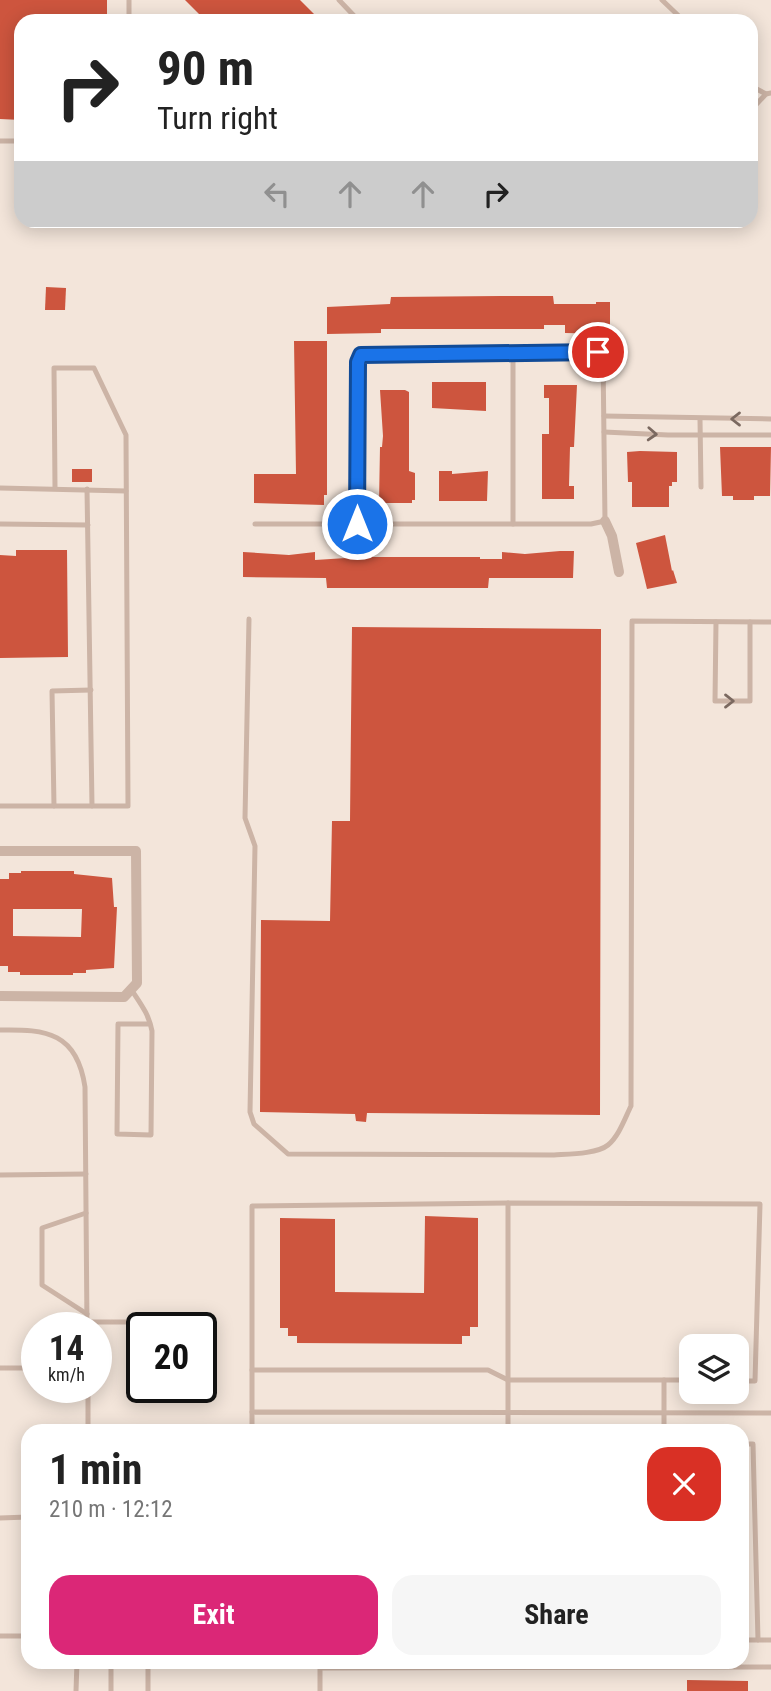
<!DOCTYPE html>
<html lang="en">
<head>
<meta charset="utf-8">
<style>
  :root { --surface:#fff; --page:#f6f6f6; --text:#222; --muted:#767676; --accent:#db2777 }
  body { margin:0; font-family:"Roboto Condensed",sans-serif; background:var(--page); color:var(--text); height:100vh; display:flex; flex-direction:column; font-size:26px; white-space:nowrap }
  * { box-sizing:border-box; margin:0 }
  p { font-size:23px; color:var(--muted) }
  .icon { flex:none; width:38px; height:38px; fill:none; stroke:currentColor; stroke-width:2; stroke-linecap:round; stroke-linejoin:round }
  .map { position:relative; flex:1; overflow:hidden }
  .side { position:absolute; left:21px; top:1424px; width:728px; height:245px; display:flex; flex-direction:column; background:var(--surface); border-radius:21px; box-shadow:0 4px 18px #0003 }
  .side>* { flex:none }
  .banner { position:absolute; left:14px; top:14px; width:744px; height:214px; border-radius:21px; box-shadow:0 4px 18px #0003; background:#fff; color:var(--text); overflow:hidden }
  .tools { position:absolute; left:679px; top:1334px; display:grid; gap:14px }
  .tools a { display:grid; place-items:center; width:70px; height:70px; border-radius:14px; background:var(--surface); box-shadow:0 4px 18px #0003; font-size:35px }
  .speed { position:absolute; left:21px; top:1312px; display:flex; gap:14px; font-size:35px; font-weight:700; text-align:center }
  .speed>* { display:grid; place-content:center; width:91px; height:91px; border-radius:50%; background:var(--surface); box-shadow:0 4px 18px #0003; line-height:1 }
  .speed small { font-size:18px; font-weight:400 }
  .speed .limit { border:4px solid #111; border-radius:10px; background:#fff; color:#111 }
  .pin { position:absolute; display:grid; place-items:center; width:60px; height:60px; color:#fff; margin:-30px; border:4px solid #fff; border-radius:50%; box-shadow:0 2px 7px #0007 }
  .me { position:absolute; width:77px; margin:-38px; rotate:0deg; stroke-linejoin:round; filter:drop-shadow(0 0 5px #0008) }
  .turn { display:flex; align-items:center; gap:24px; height:147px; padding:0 28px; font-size:32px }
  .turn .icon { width:91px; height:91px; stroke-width:2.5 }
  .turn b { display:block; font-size:49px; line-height:60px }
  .lanes { display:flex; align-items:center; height:66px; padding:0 28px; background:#0003; justify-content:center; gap:35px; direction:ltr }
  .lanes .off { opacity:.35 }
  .round { display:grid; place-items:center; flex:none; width:74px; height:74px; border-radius:21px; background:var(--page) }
  .overview { display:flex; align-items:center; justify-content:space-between; height:119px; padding:0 28px }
  h1 { font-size:42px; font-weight:700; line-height:52px }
  .button { display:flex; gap:14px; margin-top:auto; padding:14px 28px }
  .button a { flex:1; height:80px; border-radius:21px; background:var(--accent); color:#fff; font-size:28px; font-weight:700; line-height:80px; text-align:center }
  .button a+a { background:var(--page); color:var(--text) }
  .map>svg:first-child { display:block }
  .building { fill:#cd553e; fill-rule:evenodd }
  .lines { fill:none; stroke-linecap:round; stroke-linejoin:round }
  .service { stroke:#ccb4a6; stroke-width:5 }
  .minor { stroke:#ccb4a6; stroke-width:10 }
  .oneway { stroke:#7b6960 }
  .route-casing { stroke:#114b97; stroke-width:18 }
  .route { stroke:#1a73e8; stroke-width:12 }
</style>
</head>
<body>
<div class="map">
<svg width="771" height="1691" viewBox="0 0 771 1691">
  <rect width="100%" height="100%" fill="#f3e5da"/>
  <g class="building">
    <path d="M0,0H107V21H21V120L0,119Z"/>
    <path d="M185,0H300L321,21H206Z"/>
    <path d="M46,287L66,288L65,310H45Z"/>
    <path d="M500,296H553L554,304H596V302H610V334L565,333V325H544V329H381V333L327,334V307L390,304L391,297Z"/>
    <path d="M294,341H327V495H324V505L254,503V474H296Z"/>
    <path d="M432,382H486V411L432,408Z"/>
    <path d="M544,385H577L574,447H570L569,486H574V499H542V434H549V398H544Z"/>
    <path d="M380,390H405L409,392V471L415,473V500H412V503H379L380,447H382L383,436Z"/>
    <path d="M720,447H771L770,496H754V500H733V496H722Z"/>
    <path d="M640,451L677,452V482H672V486H669V507H632V482H628L627,452Z"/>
    <rect x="72" y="469" width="20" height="13"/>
    <path d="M439,471H452V474L488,471L487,501H439Z"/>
    <path d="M665,535L672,571L673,570L677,583L647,589L636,543Z"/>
    <path d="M16,550H67L68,657L0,658V555L16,556Z"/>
    <path d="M560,551H574L573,578H489L488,588H327L326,578L243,577V552L289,555L315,552V560L362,557V555H373V557H480V559H502V552L525,554Z"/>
    <path d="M352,627L601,629L600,1115L367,1113L366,1122L356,1121L355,1114L260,1112L261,920L330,921L332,821H350Z"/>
    <path d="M21,871H74V874L112,878L114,907H117L114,968L86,970V973H73V975H20V972H8V966H0V879H9V873H21ZM13,909H82L81,937L13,936Z"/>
    <path d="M425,1216L478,1218V1327H470V1336H462V1344L297,1343V1336H288V1328H280V1218L335,1219V1292L424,1293Z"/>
    <path d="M687,1680L748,1681V1691H687Z"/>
  </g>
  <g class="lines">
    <g class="service">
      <path d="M339,0L359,21"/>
      <path d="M662,0L684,21"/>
      <path d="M129,21V0"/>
      <path d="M751,86L766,94"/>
      <path d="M751,110L766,94L771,93"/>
      <path d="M0,141H21"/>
      <path d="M513,353V524"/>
      <path d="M604,416L771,419"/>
      <path d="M700,419L701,487"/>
      <path d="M604,432L668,435H771"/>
      <path d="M0,488L126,491"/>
      <path d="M87,489L92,806"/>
      <path d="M0,524L88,525"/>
      <path d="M255,524H357L358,362L361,355L598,352L603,357L605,521L591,524H357"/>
      <path d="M249,619L245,818L255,846L250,1112L254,1124L288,1154L554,1155C569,1154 597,1154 608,1145C619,1136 625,1118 631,1106L632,621L771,622"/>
      <path d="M716,622L715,701H750V622"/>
      <path d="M0,806H128L126,435L94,368H54L55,488"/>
      <path d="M54,806L52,691L91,690"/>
      <path d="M131,989C140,1003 149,1014 152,1031L151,1135L117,1134L118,1024H150"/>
      <path d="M0,1030C47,1029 77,1033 85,1087L87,1328"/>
      <path d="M0,1175L86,1174"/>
      <path d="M86,1213L42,1228V1285L87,1314"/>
      <path d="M87,1322H155"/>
      <path d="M0,1368H37"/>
      <path d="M252,1370H488L508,1380H691"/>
      <path d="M664,1380V1432"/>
      <path d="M88,1388V1432"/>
      <path d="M252,1412V1206L508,1203"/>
      <path d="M252,1432V1412L771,1413"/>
      <path d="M508,1432V1203L760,1204L755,1381H737"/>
      <path d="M742,1444H753L758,1640"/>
      <path d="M0,1518L28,1517"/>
      <path d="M0,1636H28"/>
      <path d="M742,1640H771"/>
      <path d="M76,1691L77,1662"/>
      <path d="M111,1691V1662"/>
      <path d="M148,1691V1662"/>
      <path d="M320,1691V1668L771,1667"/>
    </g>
    <g class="minor">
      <path d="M605,521L612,536L619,572"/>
      <path d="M0,851H136L137,983L124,997L0,996"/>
    </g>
  </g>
  <defs><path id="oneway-chevron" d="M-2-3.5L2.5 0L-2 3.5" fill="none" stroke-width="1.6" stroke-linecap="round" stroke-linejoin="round" transform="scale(1.75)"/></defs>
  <g class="oneway">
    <use href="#oneway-chevron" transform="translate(736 419) rotate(180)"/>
    <use href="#oneway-chevron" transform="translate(652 434) rotate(3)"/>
    <use href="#oneway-chevron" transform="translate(729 701)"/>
  </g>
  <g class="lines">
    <g class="route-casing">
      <path id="route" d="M357,524L358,362L361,355L598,352"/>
    </g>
    <use href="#route" class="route"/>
  </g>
</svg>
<div class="tools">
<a><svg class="icon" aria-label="layers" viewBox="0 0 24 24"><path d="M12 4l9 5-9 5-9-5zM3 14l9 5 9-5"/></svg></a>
</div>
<div class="speed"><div>14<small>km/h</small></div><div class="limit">20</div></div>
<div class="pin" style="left:598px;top:352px;background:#d93025"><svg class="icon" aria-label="arrive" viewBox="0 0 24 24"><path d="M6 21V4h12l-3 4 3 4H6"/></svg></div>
<svg class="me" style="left:357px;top:524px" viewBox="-20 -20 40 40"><circle r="17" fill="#1a73e8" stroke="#fff" stroke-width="3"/><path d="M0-11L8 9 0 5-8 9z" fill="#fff"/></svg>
<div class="banner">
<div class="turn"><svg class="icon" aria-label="right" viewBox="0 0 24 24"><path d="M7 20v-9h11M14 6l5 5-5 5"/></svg><div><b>90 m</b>Turn right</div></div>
<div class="lanes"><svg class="icon off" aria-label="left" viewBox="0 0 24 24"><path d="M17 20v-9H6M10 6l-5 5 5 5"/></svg><svg class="icon off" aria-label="ahead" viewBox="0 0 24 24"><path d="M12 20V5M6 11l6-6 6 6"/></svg><svg class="icon off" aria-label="ahead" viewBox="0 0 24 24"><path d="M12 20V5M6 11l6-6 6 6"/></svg><svg class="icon" aria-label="right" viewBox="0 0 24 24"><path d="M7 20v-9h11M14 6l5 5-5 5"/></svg></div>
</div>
<section class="side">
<div class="overview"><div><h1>1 min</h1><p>210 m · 12:12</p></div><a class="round" style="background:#d93025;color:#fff"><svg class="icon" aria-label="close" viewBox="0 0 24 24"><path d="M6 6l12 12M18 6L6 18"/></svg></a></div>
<div class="button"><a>Exit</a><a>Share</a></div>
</section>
</div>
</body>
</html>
